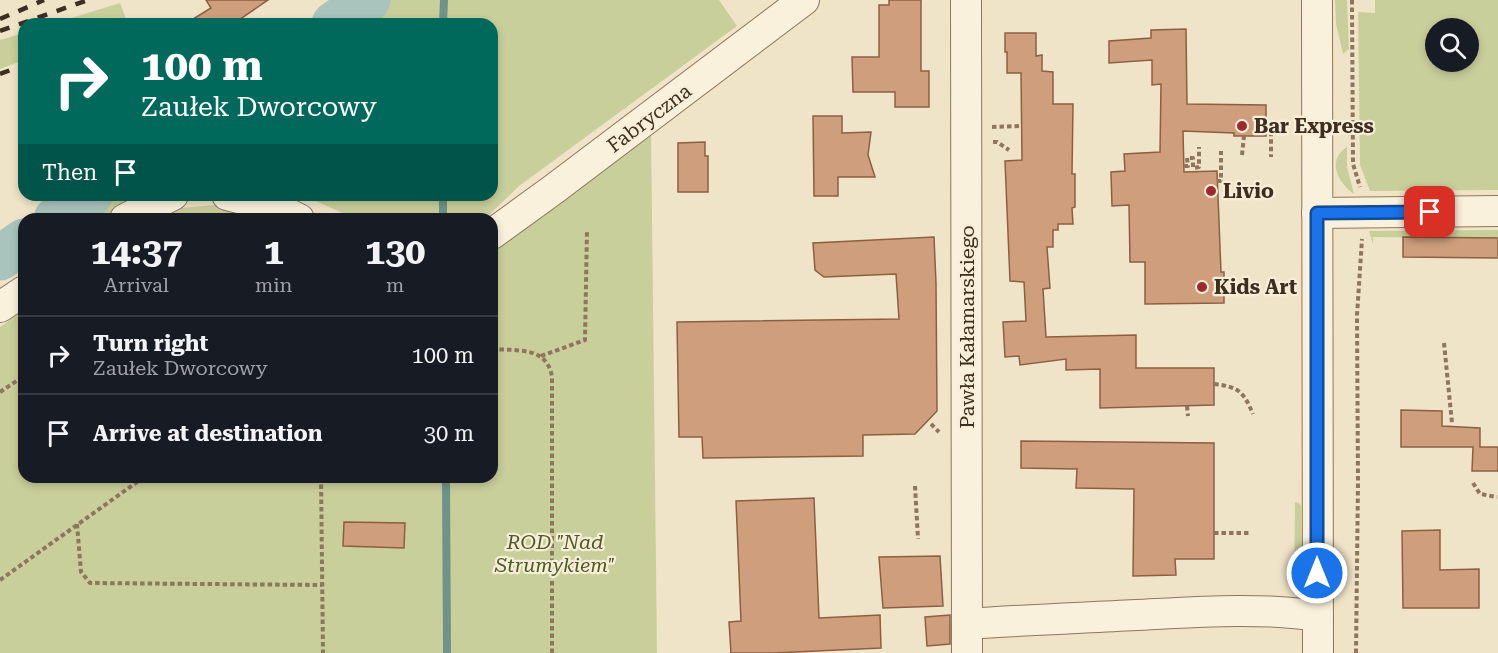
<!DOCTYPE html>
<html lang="en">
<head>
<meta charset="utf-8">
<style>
  :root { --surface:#171b24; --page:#20242c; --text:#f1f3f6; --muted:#9ea1a6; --line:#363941 }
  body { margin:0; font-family:"Roboto Serif",serif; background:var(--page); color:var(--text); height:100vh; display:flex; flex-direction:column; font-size:22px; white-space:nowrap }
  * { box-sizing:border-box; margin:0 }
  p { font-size:20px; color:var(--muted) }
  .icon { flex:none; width:33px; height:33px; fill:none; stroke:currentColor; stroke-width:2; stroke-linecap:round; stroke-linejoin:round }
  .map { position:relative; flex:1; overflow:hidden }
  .drawer { position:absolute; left:18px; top:213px; width:480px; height:270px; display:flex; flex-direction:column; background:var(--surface); border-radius:18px; box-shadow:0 3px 9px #0003 }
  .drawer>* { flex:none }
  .top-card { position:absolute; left:18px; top:18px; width:480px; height:183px; border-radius:18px; box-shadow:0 3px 9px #0003; background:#00695c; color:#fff; overflow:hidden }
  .fabs { position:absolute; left:1425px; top:18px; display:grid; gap:12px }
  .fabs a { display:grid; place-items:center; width:54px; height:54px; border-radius:50%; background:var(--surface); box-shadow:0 3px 9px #0003; font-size:30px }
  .pin { position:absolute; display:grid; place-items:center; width:51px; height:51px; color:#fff; margin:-26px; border-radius:12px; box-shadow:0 3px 9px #0006 }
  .me { position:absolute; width:66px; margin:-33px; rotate:0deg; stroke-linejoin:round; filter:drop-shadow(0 0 4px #0008) }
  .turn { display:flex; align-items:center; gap:21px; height:126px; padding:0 24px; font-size:27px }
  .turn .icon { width:78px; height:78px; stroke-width:2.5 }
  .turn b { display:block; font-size:42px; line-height:51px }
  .then { display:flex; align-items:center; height:57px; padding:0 24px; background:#0003; gap:12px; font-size:22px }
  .eta { display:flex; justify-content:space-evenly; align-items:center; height:102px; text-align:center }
  .eta b { font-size:36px; font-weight:700; line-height:42px }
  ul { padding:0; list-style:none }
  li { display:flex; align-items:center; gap:18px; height:78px; padding:0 24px; border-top:2px solid var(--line) }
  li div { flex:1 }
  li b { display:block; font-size:22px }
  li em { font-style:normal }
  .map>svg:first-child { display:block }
  .green { fill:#c9cf9b; fill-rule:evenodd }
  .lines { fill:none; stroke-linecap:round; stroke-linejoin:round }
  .stream { stroke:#6f938a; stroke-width:8 }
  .river { stroke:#a9c4bc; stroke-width:45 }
  .building { fill:#cf9f7d; stroke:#8d5f41; stroke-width:1.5 }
  .minor-casing { stroke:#8d765c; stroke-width:32 }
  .path { stroke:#8d765c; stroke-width:4; stroke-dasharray:4.5 3; stroke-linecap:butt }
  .minor { stroke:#faf1dc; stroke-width:30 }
  .rail { stroke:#3d2e20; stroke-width:4.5; stroke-dasharray:10 10; stroke-linecap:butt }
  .route-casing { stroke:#114b97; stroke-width:15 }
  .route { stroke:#1a73e8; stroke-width:10 }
  .poi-dot { fill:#9e2a2b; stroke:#f7eed8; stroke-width:2 }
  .labels { text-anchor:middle; stroke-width:4.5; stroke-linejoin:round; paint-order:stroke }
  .street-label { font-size:20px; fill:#3d2e20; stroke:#f7eed8 }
  .poi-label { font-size:20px; font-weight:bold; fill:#3d2e20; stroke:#f7eed8; text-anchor:start }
  .park-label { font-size:20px; font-style:italic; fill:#4d5a26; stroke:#f7eed8 }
</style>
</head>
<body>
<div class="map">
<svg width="1498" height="653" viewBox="0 0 1498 653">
  <rect width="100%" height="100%" fill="#f0e4c8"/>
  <g class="green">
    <path d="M341,0H719L737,26L519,186L485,219H356L302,195H492V24H307Z"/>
    <path d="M1335,0H1347L1349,49L1343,54L1336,24Z"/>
    <path d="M1375,0H1498V190L1370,191L1360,165L1358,12L1375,13ZM1436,28H1468V62H1436Z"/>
    <path d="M120,3L128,24H52Z"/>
    <path d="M24,33V60L0,69V40Z"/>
    <path d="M651,127L657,653H0V327L24,310V477H492V241Z"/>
    <path d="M1347,147V167L1354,194C1338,183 1326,160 1347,147Z"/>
    <path d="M68,195H152L116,219H34Z"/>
    <path d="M226,204L261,219H154L168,209Z"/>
    <path d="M24,226V263L0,279V243Z"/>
    <path d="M1498,230V239L1373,237V244L1369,231Z"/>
    <path d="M1295,502L1299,503L1301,506L1302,571L1300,579L1294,586Z"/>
  </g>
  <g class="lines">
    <g class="stream">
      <path d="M443,24L444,0"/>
      <path d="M443,219V195"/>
      <path d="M446,477L447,653"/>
    </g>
    <g class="river">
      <path d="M334,24L368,0"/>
      <path d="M56,219L90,195"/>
      <path d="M0,258L24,241"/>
    </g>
  </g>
  <g class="building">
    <path d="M206,0H268L233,24H185L211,8Z"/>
    <path d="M889,0H921V71H929V107H895V92H853L852,57H879V5H889Z"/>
    <path d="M1186,29L1187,104L1266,105V136H1234V133L1183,131L1184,172L1217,171L1221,272H1224V303L1145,304V262H1130L1129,205L1112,206L1111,172L1125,171L1124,154L1160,152L1161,84L1152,85V60L1109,63V41L1151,38V30Z"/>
    <path d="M1005,33H1036V56L1042,55V71L1053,72V104H1073L1072,174H1075V207L1072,208L1073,224H1058V230H1053V247H1047L1050,288L1043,289L1046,337L1136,335V368H1214V405L1100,408V369L1066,370V359L1020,365L1019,356L1005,357L1003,322L1026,321L1024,282L1010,281L1005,161L1022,160L1021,73H1007V52H1005Z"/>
    <path d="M813,116H842V133L871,132L868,155L875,177H838V196H814Z"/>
    <path d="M705,142V156H708V192H678V143Z"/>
    <path d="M934,237L936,283L937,411L915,434L863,435V456L703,458L702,437H679L677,322L899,319L896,274L824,277L815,270L813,243Z"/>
    <path d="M1403,237L1498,238V258L1403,257Z"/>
    <path d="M1401,410L1442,411V426L1480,428V447H1498V471H1472L1473,447H1401Z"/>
    <path d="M1021,441L1214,443V559H1175L1176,575L1133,576L1134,489L1076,488L1077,469L1021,468Z"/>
    <path d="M814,498L819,618L880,615L881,648L773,653H731L729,622L741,621L736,501Z"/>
    <path d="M344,522L405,523L404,548L343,546Z"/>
    <path d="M1440,530V570L1479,569V608H1403L1402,531Z"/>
    <path d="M940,556L943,606L883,608L879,557Z"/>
    <path d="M950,615V644L927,646L925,617Z"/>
  </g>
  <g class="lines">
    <g class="minor-casing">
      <g id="minor">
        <path d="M966,0L967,653"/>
        <path d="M1317,0L1318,653"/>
        <path d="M227,195L277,208L299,219"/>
        <path d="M1317,213L1498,211"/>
        <path d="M125,219L173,195"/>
        <path d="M492,234L554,189L804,0"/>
        <path d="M0,307L24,291"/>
        <path d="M967,624C1023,620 1079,618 1136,615C1195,612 1259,607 1318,616"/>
      </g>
    </g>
    <g class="path">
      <path d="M1352,0L1353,164L1360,187"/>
      <path d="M992,127L1021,126"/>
      <path d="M1266,127L1271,130V157"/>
      <path d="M993,142H997L1009,150"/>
      <path d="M1242,155L1244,136"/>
      <path d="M1184,166H1188L1187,158H1193V168L1199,167V147"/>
      <path d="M1217,181H1221V151"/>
      <path d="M1444,343L1452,423"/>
      <path d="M492,349C517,351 547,346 552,377V653"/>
      <path d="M541,356L585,340L587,230"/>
      <path d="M1214,384C1239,387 1243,391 1253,414"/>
      <path d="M0,392L24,376"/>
      <path d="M1187,406L1188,416"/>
      <path d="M931,424L939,432"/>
      <path d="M321,477L323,653"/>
      <path d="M1473,483L1480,494L1497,497"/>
      <path d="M915,486L918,539"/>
      <path d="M77,524L81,572L90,583L322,585"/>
      <path d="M1214,533H1250"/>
      <path d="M0,580L144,477"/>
      <path d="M1356,653L1358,481L1357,315L1362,239"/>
    </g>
    <use href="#minor" class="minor"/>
    <g class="rail">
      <path d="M0,19L44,0"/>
      <path d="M0,31L88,0"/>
      <path d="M0,74L24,65"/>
    </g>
  </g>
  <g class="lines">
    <g class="route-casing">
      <path id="route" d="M1317,573V213L1430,212"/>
    </g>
    <use href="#route" class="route"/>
  </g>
  <g class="poi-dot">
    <circle cx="1242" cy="126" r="6"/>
    <circle cx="1211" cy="191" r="6"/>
    <circle cx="1202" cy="287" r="6"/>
  </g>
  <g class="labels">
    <g class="street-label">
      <text transform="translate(649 118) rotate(-37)" y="7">Fabryczna</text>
      <text transform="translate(967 327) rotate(-90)" y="7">Pawła Kałamarskiego</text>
    </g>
    <g class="poi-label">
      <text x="1254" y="133">Bar Express</text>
      <text x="1223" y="198">Livio</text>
      <text x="1214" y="294">Kids Art</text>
    </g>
    <g class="park-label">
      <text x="555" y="549">ROD "Nad<tspan x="555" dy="23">Strumykiem"</tspan></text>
    </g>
  </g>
</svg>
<div class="fabs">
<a><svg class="icon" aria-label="search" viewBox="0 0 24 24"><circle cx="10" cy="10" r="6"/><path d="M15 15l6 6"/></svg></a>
</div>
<div class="pin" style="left:1430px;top:212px;background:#d93025"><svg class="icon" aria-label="arrive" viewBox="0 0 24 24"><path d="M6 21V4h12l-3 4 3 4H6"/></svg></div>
<svg class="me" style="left:1317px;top:573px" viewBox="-20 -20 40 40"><circle r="17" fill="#1a73e8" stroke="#fff" stroke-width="3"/><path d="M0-11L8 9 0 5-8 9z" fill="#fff"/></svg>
<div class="top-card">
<div class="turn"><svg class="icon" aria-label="right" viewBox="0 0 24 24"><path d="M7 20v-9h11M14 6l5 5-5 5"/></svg><div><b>100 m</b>Zaułek Dworcowy</div></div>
<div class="then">Then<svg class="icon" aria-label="arrive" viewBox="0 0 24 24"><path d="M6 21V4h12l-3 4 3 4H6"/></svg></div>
</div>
<section class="drawer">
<div class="eta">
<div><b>14:37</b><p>Arrival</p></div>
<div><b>1</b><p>min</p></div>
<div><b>130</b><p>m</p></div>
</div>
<ul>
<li><svg class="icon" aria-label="right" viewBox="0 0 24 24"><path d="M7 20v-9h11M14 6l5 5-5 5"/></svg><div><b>Turn right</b><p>Zaułek Dworcowy</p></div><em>100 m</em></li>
<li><svg class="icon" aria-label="arrive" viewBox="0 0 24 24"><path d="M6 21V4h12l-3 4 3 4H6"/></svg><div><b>Arrive at destination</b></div><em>30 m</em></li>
</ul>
</section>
</div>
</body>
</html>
